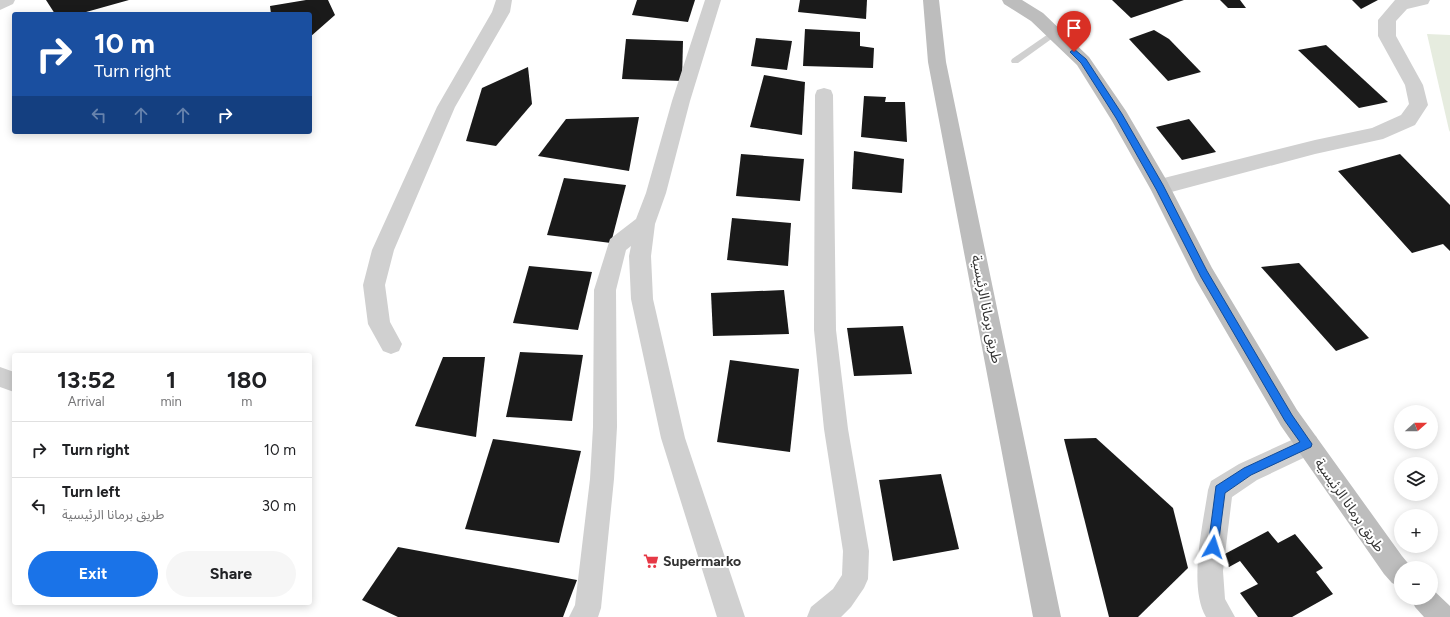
<!DOCTYPE html>
<html lang="en">
<head>
<meta charset="utf-8">
<style>
  :root { --surface:#fff; --page:#f6f6f6; --text:#202124; --muted:#757577; --line:#e0e0e0; --accent:#1a73e8 }
  body { margin:0; font-family:Figtree,"Noto Sans Arabic",sans-serif; background:var(--page); color:var(--text); height:100vh; display:flex; flex-direction:column; font-size:15px; white-space:nowrap }
  * { box-sizing:border-box; margin:0 }
  p { font-size:13px; color:var(--muted) }
  .icon { flex:none; width:22px; height:22px; fill:none; stroke:currentColor; stroke-width:2; stroke-linecap:round; stroke-linejoin:round }
  .map { position:relative; flex:1; overflow:hidden }
  .details { position:absolute; left:12px; top:353px; width:300px; height:252px; display:flex; flex-direction:column; background:var(--surface); border-radius:4px; box-shadow:0 2px 10px #0003 }
  .details>* { flex:none }
  .banner { position:absolute; left:12px; top:12px; width:300px; height:122px; border-radius:4px; box-shadow:0 2px 10px #0003; background:#1a4fa0; color:#fff; overflow:hidden }
  .needle { width:26px; rotate:69deg }
  .buttons { position:absolute; left:1394px; top:405px; display:grid; gap:8px }
  .buttons a { display:grid; place-items:center; width:44px; height:44px; border-radius:50%; background:var(--surface); box-shadow:0 2px 10px #0003; font-size:20px }
  .pin { position:absolute; display:grid; place-items:center; width:34px; height:34px; color:#fff; margin:-41px -17px; border-radius:50% 50% 50% 0; rotate:-45deg; box-shadow:0 0 4px #0007 }
  .pin .icon { rotate:45deg }
  .me { position:absolute; width:44px; margin:-22px; rotate:6deg; stroke-linejoin:round; filter:drop-shadow(0 0 3px #0008) }
  .turn { display:flex; align-items:center; gap:14px; height:84px; padding:0 16px; font-size:18px }
  .turn .icon { width:52px; height:52px; stroke-width:2.5 }
  .turn b { display:block; font-size:28px; line-height:34px }
  .lanes { display:flex; align-items:center; height:38px; padding:0 16px; background:#0003; justify-content:center; gap:20px; direction:ltr }
  .lanes .off { opacity:.35 }
  .eta { display:flex; justify-content:space-evenly; align-items:center; height:68px; text-align:center }
  .eta b { font-size:24px; font-weight:700; line-height:28px }
  .action { display:flex; gap:8px; margin-top:auto; padding:8px 16px }
  .action a { flex:1; height:46px; border-radius:24px; background:var(--accent); color:#fff; font-size:16px; font-weight:700; line-height:46px; text-align:center }
  .action a+a { background:var(--page); color:var(--text) }
  ul { padding:0; list-style:none }
  li { display:flex; align-items:center; gap:12px; height:56px; padding:0 16px; border-top:1px solid var(--line) }
  li div { flex:1 }
  li b { display:block; font-size:15px }
  li em { font-style:normal }
  .map>svg:first-child { display:block }
  .green { fill:#e6ecdf }
  .building { fill:#1a1a1a }
  .lines { fill:none; stroke-linecap:round; stroke-linejoin:round }
  .lane { fill:#d0d0d0; fill-rule:evenodd }
  .street { fill:#d0d0d0; fill-rule:evenodd }
  .secondary { fill:#bdbdbd; fill-rule:evenodd }
  .route { fill:#1a73e8; stroke:#114b97 }
  .labels { text-anchor:middle; stroke-width:4; stroke-linejoin:round; paint-order:stroke }
  .street-label { font-size:14px; fill:#333; stroke:#fff }
  .poi-label { font-size:14px; font-weight:bold; fill:#333; stroke:#fff; text-anchor:start }
</style>
</head>
<body>
<div class="map">
<svg width="1450" height="617" viewBox="0 0 1450 617">
  <rect width="100%" height="100%" fill="#fff"/>
  <path class="green" d="M1427,34L1450,35V132L1449,130Z"/>
  <g class="building">
    <path d="M46,0H129L79,14H55Z"/>
    <path d="M306,0H328L335,15L310,37V14H271L270,6Z"/>
    <path d="M637,0H695L688,22L632,15Z"/>
    <path d="M800,0H867L866,19L798,12Z"/>
    <path d="M1112,0H1184L1131,18Z"/>
    <path d="M1220,0H1240L1246,8H1228Z"/>
    <path d="M1352,0H1378L1361,9Z"/>
    <path d="M805,29L860,32V46L874,48L873,68L803,66Z"/>
    <path d="M1154,30L1169,39L1201,72L1168,81L1129,39Z"/>
    <path d="M756,38L792,41L787,70L751,66Z"/>
    <path d="M626,39L683,41L682,81L622,79Z"/>
    <path d="M1326,45L1388,102L1359,108L1298,50Z"/>
    <path d="M528,67L532,104L496,146L466,141L482,88Z"/>
    <path d="M764,75L805,82L802,135L750,127Z"/>
    <path d="M864,96L886,97L885,102H905L907,142L861,137Z"/>
    <path d="M639,117L629,171L538,156L566,119Z"/>
    <path d="M1189,119L1216,152L1182,160L1156,127Z"/>
    <path d="M854,151L904,159L902,193L852,189Z"/>
    <path d="M741,154L804,159L800,201L736,196Z"/>
    <path d="M1400,154L1450,205V251L1443,244L1412,253L1338,171Z"/>
    <path d="M564,178L626,185L611,243L547,235Z"/>
    <path d="M732,218L791,223L788,266L727,260Z"/>
    <path d="M1299,263L1369,338L1336,351L1261,267Z"/>
    <path d="M529,266L592,272L578,330L513,323Z"/>
    <path d="M784,290L789,334L713,336L711,293Z"/>
    <path d="M903,326L912,374L854,376L847,328Z"/>
    <path d="M520,352L583,355L572,421L506,417Z"/>
    <path d="M443,357H485L476,437L415,426Z"/>
    <path d="M730,360L799,369L790,452L717,442Z"/>
    <path d="M1096,438L1173,508L1188,568L1138,617H1109L1064,439Z"/>
    <path d="M493,439L581,451L559,543L465,529Z"/>
    <path d="M941,474L959,549L893,561L879,480Z"/>
    <path d="M1268,531L1278,543L1295,534L1323,568L1316,572L1333,594L1292,617H1258L1240,593L1258,584L1240,561L1229,567L1221,556Z"/>
    <path d="M398,547L577,580L563,617H398L362,600Z"/>
  </g>
  <g class="lines">
    <path class="lane" d="M1054,30L1057,31L1058,33L1057,35L1018,63H1012L1011,61L1012,59Z"/>
    <g class="street">
      <path d="M0,0H15L13,4L0,10Z"/>
      <path d="M496,0H512L510,12L455,107L394,250L385,285L390,322L402,344L399,351L391,354L383,351L368,324L363,285L372,250L437,107L492,12Z"/>
      <path d="M705,0H721L690,101L666,193L655,224L651,256L653,299L685,438L745,617H717L661,438L631,299L629,256L631,246L626,250L616,290L617,427L614,479L601,608L598,617H569L575,605L590,479L593,427L594,290L610,239L636,219L646,193L672,101Z"/>
      <path d="M1395,0H1430L1428,4L1407,9L1396,21V36L1423,85L1428,105L1415,125L1383,139L1315,154L1160,195L1153,193L1150,187L1153,181L1160,179L1315,140L1372,128L1401,115L1409,104L1405,85L1378,36V20Z"/>
      <path d="M824,88L831,90L833,95L836,330L848,429L869,551L868,579L864,588L851,607L841,617H807L811,607L833,589L842,575L843,551L824,429L814,330L815,95L817,90Z"/>
      <path d="M0,367L14,372V392L0,387Z"/>
      <path d="M1307,433L1316,436L1319,444L1316,452L1257,480L1232,497L1223,571L1225,599L1235,617H1206C1188,586 1203,525 1208,490L1211,481L1239,464Z"/>
    </g>
    <g class="secondary">
      <path d="M923,0H939L946,62L1061,617H1033L928,62Z"/>
      <path d="M1002,0H1022L1043,13L1089,57L1126,111L1167,181L1212,268L1297,410L1402,556L1412,568H1401V587L1392,583L1384,574L1281,426L1196,280L1151,190L1112,121L1077,65L1031,21L1004,4Z"/>
      <path d="M1431,588L1450,606V617H1424L1415,607L1411,598H1431Z"/>
    </g>
  </g>
  <path class="route" d="M1074,49L1086,59L1122,114L1163,185L1207,271L1292,415L1312,444L1311,447L1251,475L1225,493L1218,547L1217,551L1213,552L1209,551L1208,547L1216,486L1244,468L1300,442L1285,421L1201,277L1156,189L1116,118L1081,63L1070,52Z"/>
  <defs>
    <g id="supermarket-bare" transform="scale(1.2)"><path d="M-6-5.5h2.5l.6 2H6L4.5 2H-2.5L-4.4-4H-6ZM-1.5 3.2a1.3 1.3 0 1 0 .1 0ZM3 3.2a1.3 1.3 0 1 0 .1 0Z" fill="#e63946" stroke="#fff" stroke-width="2.5" paint-order="stroke"/></g>
  </defs>
  <g fill-rule="evenodd">
    <use href="#supermarket-bare" x="651" y="561"/>
  </g>
  <g class="labels">
    <g class="street-label">
      <text transform="translate(987 309) rotate(79)" y="5">طريق برمانا الرئيسية</text>
      <text transform="translate(1350 505) rotate(55)" y="5">طريق برمانا الرئيسية</text>
    </g>
    <g class="poi-label">
      <text x="663" y="566">Supermarko</text>
    </g>
  </g>
</svg>
<div class="buttons">
<a><svg class="needle" viewBox="-14 -14 28 28"><path d="M0-13l5 13h-10z" fill="#e53935"/><path d="M0 13l5-13h-10z" fill="#757577"/></svg></a>
<a><svg class="icon" aria-label="layers" viewBox="0 0 24 24"><path d="M12 4l9 5-9 5-9-5zM3 14l9 5 9-5"/></svg></a>
<a>+</a>
<a>−</a>
</div>
<div class="pin" style="left:1074px;top:52px;background:#d93025"><svg class="icon" aria-label="arrive" viewBox="0 0 24 24"><path d="M6 21V4h12l-3 4 3 4H6"/></svg></div>
<svg class="me" style="left:1213px;top:547px" viewBox="-20 -20 40 40"><path d="M0-17L14 15 0 8-14 15z" fill="#1a73e8" stroke="#fff" stroke-width="4"/></svg>
<div class="banner">
<div class="turn"><svg class="icon" aria-label="right" viewBox="0 0 24 24"><path d="M7 20v-9h11M14 6l5 5-5 5"/></svg><div><b>10 m</b>Turn right</div></div>
<div class="lanes"><svg class="icon off" aria-label="left" viewBox="0 0 24 24"><path d="M17 20v-9H6M10 6l-5 5 5 5"/></svg><svg class="icon off" aria-label="ahead" viewBox="0 0 24 24"><path d="M12 20V5M6 11l6-6 6 6"/></svg><svg class="icon off" aria-label="ahead" viewBox="0 0 24 24"><path d="M12 20V5M6 11l6-6 6 6"/></svg><svg class="icon" aria-label="right" viewBox="0 0 24 24"><path d="M7 20v-9h11M14 6l5 5-5 5"/></svg></div>
</div>
<section class="details">
<div class="eta">
<div><b>13:52</b><p>Arrival</p></div>
<div><b>1</b><p>min</p></div>
<div><b>180</b><p>m</p></div>
</div>
<ul>
<li><svg class="icon" aria-label="right" viewBox="0 0 24 24"><path d="M7 20v-9h11M14 6l5 5-5 5"/></svg><div><b>Turn right</b></div><em>10 m</em></li>
<li><svg class="icon" aria-label="left" viewBox="0 0 24 24"><path d="M17 20v-9H6M10 6l-5 5 5 5"/></svg><div><b>Turn left</b><p>طريق برمانا الرئيسية</p></div><em>30 m</em></li>
</ul>
<div class="action"><a>Exit</a><a>Share</a></div>
</section>
</div>
</body>
</html>
